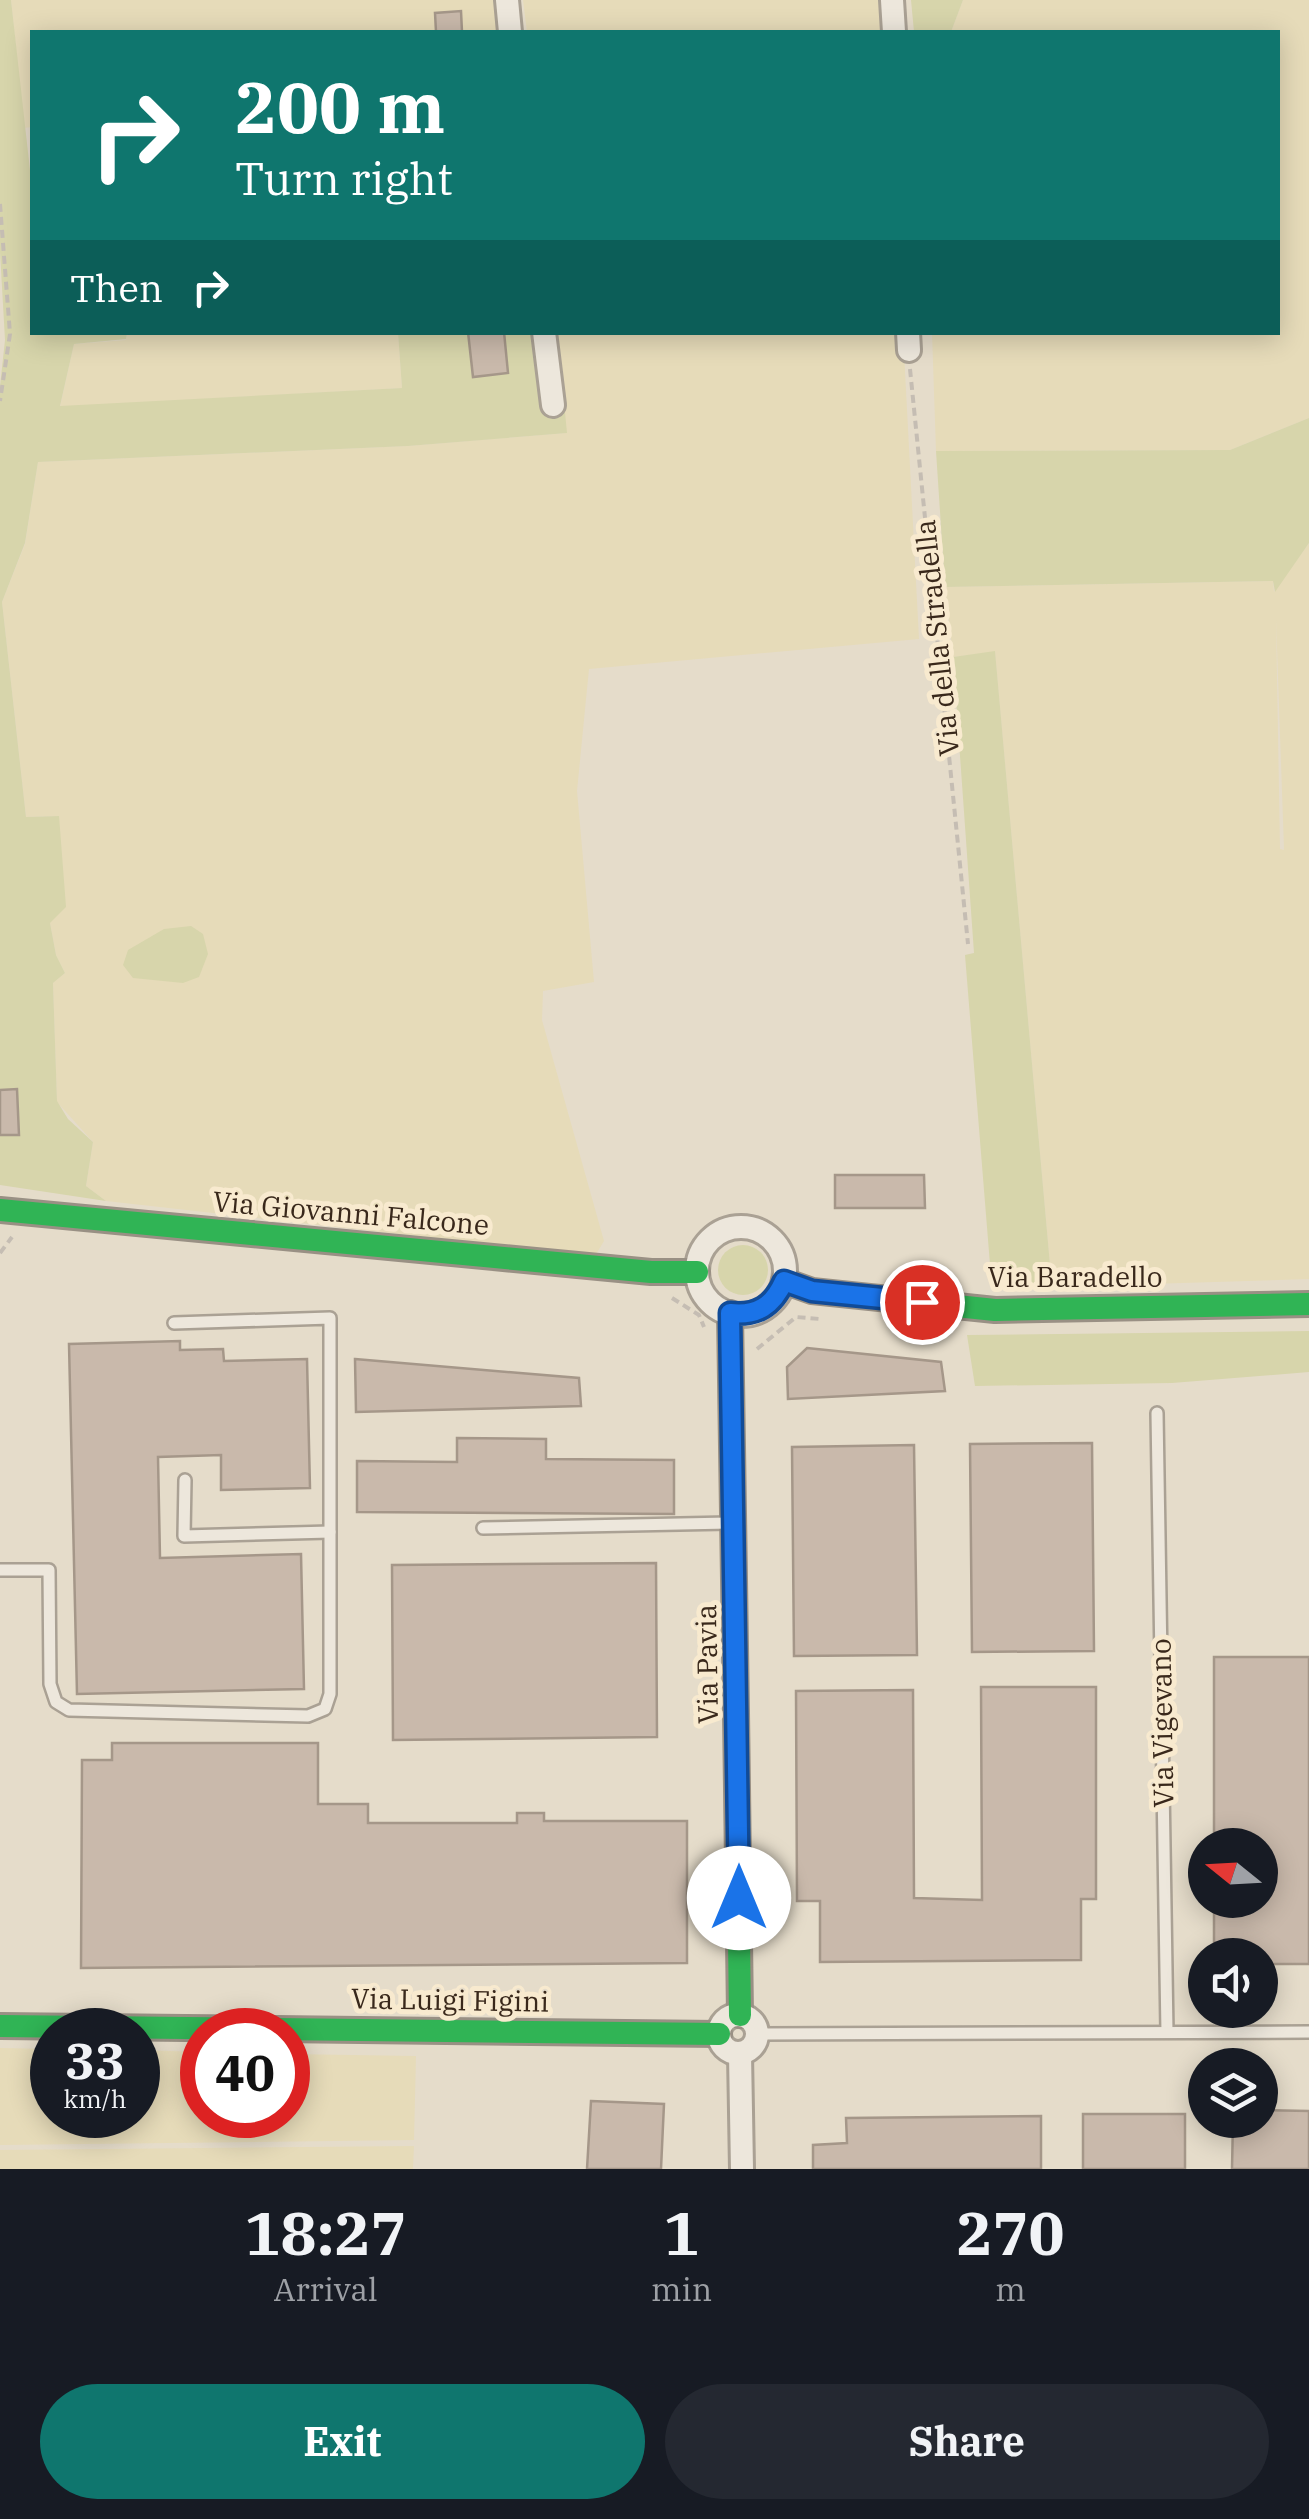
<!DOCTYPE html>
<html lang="en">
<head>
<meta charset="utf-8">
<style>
  :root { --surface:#171b24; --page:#242831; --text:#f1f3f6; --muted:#9ea1a6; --accent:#0f766e }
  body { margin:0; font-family:"IBM Plex Serif",serif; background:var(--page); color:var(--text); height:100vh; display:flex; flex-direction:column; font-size:38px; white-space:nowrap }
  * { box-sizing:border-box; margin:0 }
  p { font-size:32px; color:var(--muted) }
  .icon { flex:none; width:55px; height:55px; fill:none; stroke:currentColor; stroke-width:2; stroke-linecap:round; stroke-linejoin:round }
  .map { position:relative; height:2169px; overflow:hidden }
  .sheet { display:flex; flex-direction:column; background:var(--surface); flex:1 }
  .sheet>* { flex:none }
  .banner { position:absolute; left:30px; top:30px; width:1250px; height:305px; border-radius:0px; box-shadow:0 5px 25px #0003; background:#0f766e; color:#fff; overflow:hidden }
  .needle { width:65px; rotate:288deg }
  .controls { position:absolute; left:1188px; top:1828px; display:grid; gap:20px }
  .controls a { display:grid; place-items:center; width:90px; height:90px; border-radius:50%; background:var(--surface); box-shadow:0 5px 25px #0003; font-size:50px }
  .speed { position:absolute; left:30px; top:2008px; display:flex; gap:20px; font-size:50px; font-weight:700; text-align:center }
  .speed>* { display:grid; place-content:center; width:130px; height:130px; border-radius:50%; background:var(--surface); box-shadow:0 5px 25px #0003; line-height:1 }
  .speed small { font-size:25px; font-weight:400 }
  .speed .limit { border:15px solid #d22; background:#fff; color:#111 }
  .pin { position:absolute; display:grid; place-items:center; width:85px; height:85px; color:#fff; margin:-42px; border:5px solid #fff; border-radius:50%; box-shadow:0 2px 10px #0007 }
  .me { position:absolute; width:110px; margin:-55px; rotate:0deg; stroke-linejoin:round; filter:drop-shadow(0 0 8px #0008) }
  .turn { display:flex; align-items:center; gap:35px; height:210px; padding:0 40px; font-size:45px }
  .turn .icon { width:130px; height:130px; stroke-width:2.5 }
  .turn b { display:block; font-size:70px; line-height:85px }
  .then { display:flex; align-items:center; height:95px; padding:0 40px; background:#0003; gap:20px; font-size:38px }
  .eta { display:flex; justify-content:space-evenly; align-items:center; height:170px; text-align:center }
  .eta b { font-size:60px; font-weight:700; line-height:70px }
  .action { display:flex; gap:20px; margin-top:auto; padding:20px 40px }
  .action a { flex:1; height:115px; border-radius:60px; background:var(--accent); color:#fff; font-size:40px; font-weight:700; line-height:115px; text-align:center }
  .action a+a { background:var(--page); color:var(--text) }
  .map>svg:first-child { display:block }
  .farmland { fill:#e6dbb9; fill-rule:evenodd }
  .green { fill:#d7d5ab }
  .building { fill:#c9b9ab; stroke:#a59789; stroke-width:2.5 }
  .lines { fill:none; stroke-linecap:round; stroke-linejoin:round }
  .lane-casing { stroke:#aaa194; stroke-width:16 }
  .street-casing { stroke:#aaa194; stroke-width:28 }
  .fast-casing { stroke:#999084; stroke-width:28 }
  .slow-casing { stroke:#999084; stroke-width:28 }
  .path { stroke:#c5bdb3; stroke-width:4; stroke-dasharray:8 5; stroke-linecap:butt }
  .lane { stroke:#ede7dc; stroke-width:11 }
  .street { stroke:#ede7dc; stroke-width:22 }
  .fast { stroke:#30b455; stroke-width:22 }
  .slow { stroke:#ff9f0a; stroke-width:22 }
  .route-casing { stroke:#114b97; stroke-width:25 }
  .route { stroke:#1a73e8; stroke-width:18 }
  .labels { text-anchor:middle; stroke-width:10; stroke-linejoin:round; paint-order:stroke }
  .street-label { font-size:28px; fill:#39281b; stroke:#f8eacf }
</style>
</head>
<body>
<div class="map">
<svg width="1309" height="2169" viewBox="0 0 1309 2169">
  <rect width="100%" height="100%" fill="#e5dcca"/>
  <g class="farmland">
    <path d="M11,0H495L498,32H32V127L24,128Z"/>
    <path d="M523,0H883L886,32H527Z"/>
    <path d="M963,0H1309V418L1230,450L936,451L932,333L1278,332V32H951Z"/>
    <path d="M127,332L398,333L402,388L60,407L74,344L126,340Z"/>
    <path d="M557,333H903L919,639L589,669L577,791L594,982L543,991L542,1020L604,1241L595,1256L106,1201L86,1186L93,1142L57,1102L53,983L65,973L56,955L50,923L59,816L26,817L2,602L25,544L38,462L408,446L566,433Z"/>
    <path d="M1309,543V1279L1052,1287L995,652L953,657L945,587L1273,581L1274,592ZM1276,619L1284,849V850L1280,849Z"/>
    <path d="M0,2048L52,2049V2115H138V2050L202,2052V2115H288V2054L416,2056L414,2140L0,2145Z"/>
    <path d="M414,2146L413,2169H0V2150Z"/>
  </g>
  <g class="green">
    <path d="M0,0H11L32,188V332L127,333L126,339L74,344L60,406L402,388L398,333H533L564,402L567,433L408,446L38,462L25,543L2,602L26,817L59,816L66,907L50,923L56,955L65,973L53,983L57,1101L68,1119L93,1142L86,1186L106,1201L0,1185V386L5,340L0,252Z"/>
    <path d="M911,0H963L951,32H914Z"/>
    <path d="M1309,418V543L1275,592L1273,581L945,587L936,451L1230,450Z"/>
    <path d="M995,651L1052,1287L992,1289L965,955L974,953L953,657Z"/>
    <path d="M191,926L203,934L208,954L199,977L183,983L133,978L123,965L128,950L164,929Z"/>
    <circle cx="743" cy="1270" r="25"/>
    <path d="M1309,1331V1372L1172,1383L975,1386L967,1335Z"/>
  </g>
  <g class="building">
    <path d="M461,11L462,32H436L435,13Z"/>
    <path d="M468,332H504L508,373L473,377Z"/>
    <path d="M17,1089L19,1135H0V1090Z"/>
    <path d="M835,1175H924L925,1208H835Z"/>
    <path d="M180,1341V1350L223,1349L224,1361L307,1359L310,1488L221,1490V1455L158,1457L160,1558L301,1554L304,1689L77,1694L69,1344Z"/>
    <path d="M807,1348L941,1362L945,1391L788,1399L787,1367Z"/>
    <path d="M355,1359L579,1378L581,1406L356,1412Z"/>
    <path d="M457,1438L546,1439V1459L674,1460V1514L357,1512V1461L457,1462Z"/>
    <path d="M1092,1443L1094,1651L972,1652L970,1444Z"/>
    <path d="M914,1445L917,1655L794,1656L792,1447Z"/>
    <path d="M656,1563L657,1737L393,1740L392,1565Z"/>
    <path d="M1214,1657H1309V1964H1260V1955H1214V1900H1260V1845H1214Z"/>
    <path d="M981,1687H1096V1899H1081V1960L820,1962V1901H797L796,1691L913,1690L914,1898L982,1900Z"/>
    <path d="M112,1743H318V1804H368V1823H517V1813H544V1821H687V1963L81,1968L82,1760H112Z"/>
    <path d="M591,2101L664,2104L661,2169H587Z"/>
    <path d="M1260,2110L1309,2111V2169H1232L1233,2120H1260Z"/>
    <rect x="1083" y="2114" width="102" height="55"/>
    <path d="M1041,2116V2169H813V2145L847,2143L846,2118Z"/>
  </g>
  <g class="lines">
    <g class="lane-casing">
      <g id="lane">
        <path d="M1157,1413L1167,2032"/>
        <path d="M185,1480L184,1536L330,1532"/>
        <path d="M483,1528L729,1523"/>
        <path d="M0,1570H49L50,1684L56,1702L69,1710L308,1716L325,1709L330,1694V1318L174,1323"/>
        <path d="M758,2034L1309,2032"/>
      </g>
    </g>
    <g class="street-casing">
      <g id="street">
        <path d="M507,0L510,32"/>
        <path d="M892,0L894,32"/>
        <path d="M544,332L553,405"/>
        <path d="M908,332L909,350"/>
        <circle cx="741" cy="1271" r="44"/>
        <circle cx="738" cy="2034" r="19"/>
        <path d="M740,2054L742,2169"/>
      </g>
    </g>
    <g class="fast-casing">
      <g id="fast">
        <path d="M0,1210L651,1272H697"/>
        <path d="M784,1281L812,1291L995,1310L1309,1304"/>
        <path d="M736,1713L740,2015"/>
        <path d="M0,2026L719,2034"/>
      </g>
    </g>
    <g class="slow-casing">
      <path id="slow" d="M730,1313L736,1713"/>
    </g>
    <g class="path">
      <path d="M0,204L10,334L0,401"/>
      <path d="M910,369L968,944"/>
      <path d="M0,1253L12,1237"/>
      <path d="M672,1298L699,1315L704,1327"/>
      <path d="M757,1349L796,1317L820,1319"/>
    </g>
    <use href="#lane" class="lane"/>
    <use href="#street" class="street"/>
    <use href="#fast" class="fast"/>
    <use href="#slow" class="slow"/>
  </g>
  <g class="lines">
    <g class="route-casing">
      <path id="route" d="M739,1898L730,1313C757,1316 773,1306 784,1281L812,1291L922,1302"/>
    </g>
    <use href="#route" class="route"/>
  </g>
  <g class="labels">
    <g class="street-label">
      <text transform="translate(937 638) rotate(-96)" y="10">Via della Stradella</text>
      <text transform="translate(351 1213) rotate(5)" y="10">Via Giovanni Falcone</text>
      <text x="1075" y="1287">Via Baradello</text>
      <text transform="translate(707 1664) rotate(-91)" y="10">Via Pavia</text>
      <text transform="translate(1162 1723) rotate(-91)" y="10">Via Vigevano</text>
      <text transform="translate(450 2000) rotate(1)" y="10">Via Luigi Figini</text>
    </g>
  </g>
</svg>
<div class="controls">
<a><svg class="needle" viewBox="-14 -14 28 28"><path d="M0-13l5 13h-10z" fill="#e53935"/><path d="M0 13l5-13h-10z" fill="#9ea1a6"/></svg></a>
<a><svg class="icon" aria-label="sound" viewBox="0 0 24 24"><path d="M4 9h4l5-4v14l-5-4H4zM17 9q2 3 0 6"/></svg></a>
<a><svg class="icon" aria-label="layers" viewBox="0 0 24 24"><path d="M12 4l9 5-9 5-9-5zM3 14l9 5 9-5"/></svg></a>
</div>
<div class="speed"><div>33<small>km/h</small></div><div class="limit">40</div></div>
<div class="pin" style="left:922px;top:1302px;background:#d93025"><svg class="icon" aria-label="arrive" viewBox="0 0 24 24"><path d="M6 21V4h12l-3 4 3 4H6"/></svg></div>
<svg class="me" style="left:739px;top:1898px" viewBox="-20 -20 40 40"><circle r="19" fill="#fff"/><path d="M0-13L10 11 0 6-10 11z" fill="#1a73e8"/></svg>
<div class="banner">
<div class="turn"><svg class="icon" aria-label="right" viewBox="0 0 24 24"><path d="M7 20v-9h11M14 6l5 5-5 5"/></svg><div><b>200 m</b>Turn right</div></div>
<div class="then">Then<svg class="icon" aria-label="right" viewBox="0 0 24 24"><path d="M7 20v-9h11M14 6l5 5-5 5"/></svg></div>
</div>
</div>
<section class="sheet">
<div class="eta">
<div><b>18:27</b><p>Arrival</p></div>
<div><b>1</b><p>min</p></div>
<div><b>270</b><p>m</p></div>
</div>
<div class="action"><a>Exit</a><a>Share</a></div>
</section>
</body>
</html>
